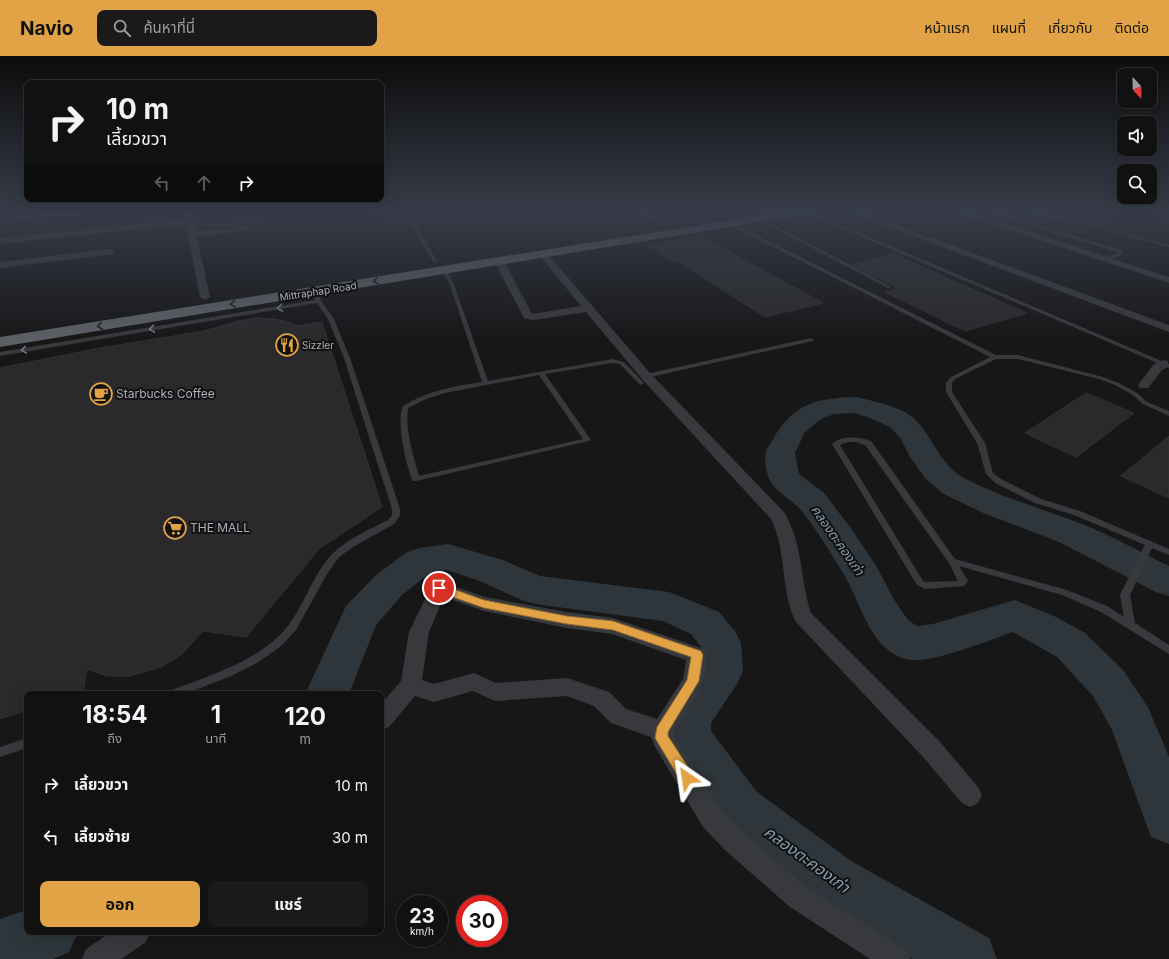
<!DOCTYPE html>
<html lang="th">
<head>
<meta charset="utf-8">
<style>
  :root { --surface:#111112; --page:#1a1a1b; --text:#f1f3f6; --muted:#9c9d9f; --line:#303132; --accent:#e1a346 }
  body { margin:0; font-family:Inter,"Noto Sans Thai",sans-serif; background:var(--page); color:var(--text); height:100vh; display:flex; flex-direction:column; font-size:15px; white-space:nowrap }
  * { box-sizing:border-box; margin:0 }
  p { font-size:13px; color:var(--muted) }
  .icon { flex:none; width:22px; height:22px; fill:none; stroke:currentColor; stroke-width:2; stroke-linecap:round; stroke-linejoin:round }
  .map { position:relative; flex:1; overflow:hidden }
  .side { position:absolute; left:24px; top:635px; width:360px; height:244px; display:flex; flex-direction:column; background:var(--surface); border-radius:8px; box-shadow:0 4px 16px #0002,0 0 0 1px var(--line) }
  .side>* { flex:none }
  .guide { position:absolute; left:24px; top:24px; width:360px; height:122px; border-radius:8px; box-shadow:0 4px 16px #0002,0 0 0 1px var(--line); background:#111112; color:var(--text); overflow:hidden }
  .needle { width:26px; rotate:158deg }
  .fabs { position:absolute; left:1117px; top:12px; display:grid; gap:8px }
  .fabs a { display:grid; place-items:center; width:40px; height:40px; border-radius:8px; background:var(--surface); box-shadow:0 4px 16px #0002,0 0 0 1px var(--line); font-size:20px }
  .speed { position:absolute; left:396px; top:839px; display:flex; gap:8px; font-size:20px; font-weight:700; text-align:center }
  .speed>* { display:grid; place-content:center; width:52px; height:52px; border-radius:50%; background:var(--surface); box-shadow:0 4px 16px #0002,0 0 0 1px var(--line); line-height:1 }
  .speed small { font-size:10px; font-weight:400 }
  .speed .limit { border:6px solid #d22; background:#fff; color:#111 }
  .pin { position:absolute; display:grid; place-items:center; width:34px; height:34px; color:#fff; margin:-17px; border:2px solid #fff; border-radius:50%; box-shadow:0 1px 4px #0007 }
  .me { position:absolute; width:44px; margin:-22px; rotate:328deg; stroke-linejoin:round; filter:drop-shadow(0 0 3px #0008) }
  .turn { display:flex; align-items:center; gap:14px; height:84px; padding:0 16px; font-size:18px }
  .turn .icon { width:52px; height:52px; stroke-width:2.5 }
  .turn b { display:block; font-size:28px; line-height:34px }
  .lanes { display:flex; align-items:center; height:38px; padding:0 16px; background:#0003; justify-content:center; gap:20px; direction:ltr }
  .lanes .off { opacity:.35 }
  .eta { display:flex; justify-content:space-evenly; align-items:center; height:68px; text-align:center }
  .eta b { font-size:24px; font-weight:700; line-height:28px }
  .action { display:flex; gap:8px; margin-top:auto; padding:8px 16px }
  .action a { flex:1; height:46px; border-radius:8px; background:var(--accent); color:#111; font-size:16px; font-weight:700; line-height:46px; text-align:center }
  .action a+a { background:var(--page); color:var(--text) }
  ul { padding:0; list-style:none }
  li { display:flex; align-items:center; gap:12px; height:52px; padding:0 16px }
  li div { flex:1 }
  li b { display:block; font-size:15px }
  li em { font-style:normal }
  header { display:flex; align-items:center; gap:24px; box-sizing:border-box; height:56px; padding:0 20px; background:var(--accent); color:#111 }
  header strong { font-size:19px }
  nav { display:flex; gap:22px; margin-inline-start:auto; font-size:14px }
  .search { width:280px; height:36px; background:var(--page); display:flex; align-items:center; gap:10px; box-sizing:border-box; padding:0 14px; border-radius:8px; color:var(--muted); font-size:15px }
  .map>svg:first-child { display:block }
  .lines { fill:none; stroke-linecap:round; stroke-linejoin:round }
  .river { fill:#2e363b; fill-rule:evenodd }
  .building { fill:#2a2a2c; stroke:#313134 }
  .service { fill:#38393d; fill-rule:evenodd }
  .minor { fill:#38393d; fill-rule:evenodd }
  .trunk { fill:#5c5f65; fill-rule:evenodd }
  .oneway { stroke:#1d1e1f }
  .oneway2 { stroke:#777a80 }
  .route { fill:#e1a346; stroke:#926a2e }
  .labels { text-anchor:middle; stroke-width:4; stroke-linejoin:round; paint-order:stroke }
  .far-street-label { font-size:10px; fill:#aaafb7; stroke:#121213 }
  .far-poi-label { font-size:10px; fill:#aaafb7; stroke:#121213; text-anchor:start }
  .poi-label { font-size:12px; fill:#aaafb7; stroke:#121213; text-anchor:start }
  .water-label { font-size:13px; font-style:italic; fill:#849eaf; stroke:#121213 }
  .near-water-label { font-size:16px; font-style:italic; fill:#849eaf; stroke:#121213 }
</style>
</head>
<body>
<header>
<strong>Navio</strong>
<div class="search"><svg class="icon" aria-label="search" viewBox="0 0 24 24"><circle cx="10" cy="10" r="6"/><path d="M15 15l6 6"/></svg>ค้นหาที่นี่</div>
<nav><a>หน้าแรก</a><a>แผนที่</a><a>เกี่ยวกับ</a><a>ติดต่อ</a></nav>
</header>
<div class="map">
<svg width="1169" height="903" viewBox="0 0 1169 903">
  <rect width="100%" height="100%" fill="#171718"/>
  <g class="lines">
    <g class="river">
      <path d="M857,341C872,345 899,350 911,360C933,378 939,410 966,423C1003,442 1043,453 1082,468C1111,479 1140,496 1169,510V540L1156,536L1059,486L983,457L942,437L925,422L910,401L901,383L890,371L870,362L855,357L834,358L821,363L805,376L795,397L799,418L824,437L850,471L877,511L893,542L908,564L917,570L933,568L1015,544L1054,560L1085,577L1123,614L1148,651L1169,701V788L1151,781L1112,674L1093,640L1057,601L1013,576C990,584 932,607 911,604C872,598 862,551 846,522C832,499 818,475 801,454C792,443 774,436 769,422C766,417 764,401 766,396C767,392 770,388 772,385C793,347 816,342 857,341Z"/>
      <path d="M448,488L503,504L540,520L669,536L719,556L735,575L741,587L743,615L737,628L711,667V675L756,735L851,805L989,882L997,903H912L813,843L720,771L671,696L664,681L666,662L673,647L701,610V591L691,578L663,565L535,548L522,544L477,524L447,514L430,517L402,539L376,569L349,638H305L346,550L376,519L407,496L420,492Z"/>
      <path d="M27,854V876H78L69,896L53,903H0V863Z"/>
    </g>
  </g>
  <g class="building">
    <path d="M702,179L740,202L823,247L765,261L678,205L674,206L648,189Z"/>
    <path d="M894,198L942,220L1027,257L965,275L885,236L899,233L851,208Z"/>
    <path d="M257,262L274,263L288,266L297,270L322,266L382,451L320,492L246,581L203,575L182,598L161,611L129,620H107L87,613L83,636L78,638H27V654L0,663V312L100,292L204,275L239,265Z"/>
    <path d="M1086,337L1134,357L1076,401L1025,377Z"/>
    <path d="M1169,380V442L1121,420Z"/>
  </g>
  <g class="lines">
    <g class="service">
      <path d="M640,156H645L666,169L663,170Z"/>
      <path d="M804,156H810L1169,308V312Z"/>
      <path d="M987,156H994L1122,194V198L1108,205H1104V203L1118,197V196Z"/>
      <path d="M1023,156H1032L1089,167L1169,189V191L1089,169Z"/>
      <path d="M417,158L420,159L415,162L416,170L437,205V206L433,205L412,170L411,162Z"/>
      <path d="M759,162H761L892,231L888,232L759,164Z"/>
      <path d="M265,163L266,165L213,172L211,169L191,172L189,171L213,167L215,169Z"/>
      <path d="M730,167H732L996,299H1018L1103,321L1119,327L1137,337L1147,346L1169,355V360L1167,359L1143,348L1133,339L1115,329L1099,323L1018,303H996L955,323L952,327V336L985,387L993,417L1001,423L1041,443L1080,455L1169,493V499L1152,492L1130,539L1135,567L1169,589V598L1101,556L1062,539L959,510L968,525L964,530L925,533L917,529L832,388C842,379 859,381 871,385L955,503L1067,534L1107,550L1124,561L1120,539L1145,489L1074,459L1035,447L995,427L986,418L977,387L946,336V327L951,321L990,301L730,169ZM848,386H856L865,389L949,507L958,525L926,526L923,525L840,389Z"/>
      <path d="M442,213H446L454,229L488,325L612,303L624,306L644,327L641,329L639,328L620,308L612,307L545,318L591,384L589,385L416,425H413C406,410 396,365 403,350C427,335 454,330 482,326L450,229L442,214ZM539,319L583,383L419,420C413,397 405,376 408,352L426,343L445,337Z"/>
      <path d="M314,234L318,235L321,245L334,263L350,302L400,453V459L394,468L353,491L338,502L327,518L296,574L280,591L257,607L231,620L185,638H168L169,635C208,620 250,608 280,579C301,558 309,527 327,504C342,485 367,475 388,464L392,459V453L344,302L328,263L317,247L0,300V296L315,244Z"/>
      <path d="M811,282L814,284L813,285L646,322L643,320L646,318Z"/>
      <path d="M27,682V692L0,701V691Z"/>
    </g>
    <g class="minor">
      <path d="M58,156H86L82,158L18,165L14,163L18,161Z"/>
      <path d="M186,156H194L193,165L196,176L250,170L254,172L250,174L197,181L210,241L205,244L200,241L186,168L0,188V182L185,163Z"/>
      <path d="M849,156H861L1169,269V276Z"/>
      <path d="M956,156H969L1169,221V227Z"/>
      <path d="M110,193L113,194L114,196L113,198L0,212V206Z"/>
      <path d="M543,195L546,196L650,317L784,456C803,487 800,524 811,557L940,686L978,731L982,739L978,747L970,751L962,747L924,702L796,566C780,534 787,495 771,463L642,323L586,256L533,264L524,262L494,205L496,203L499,202L504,205L532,258L581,250L540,200L539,198L540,196Z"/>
      <path d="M1164,304L1168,305V311L1162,314L1148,332H1140L1138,329L1154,308Z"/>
      <path d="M439,525L485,541L567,556L613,562L704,593C716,616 685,657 673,677V680L721,753L743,776L808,833L906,893L910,903H870L790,851L725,794L703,771L654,689L651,681L611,667L594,650L567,640L495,645L473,635L434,646L415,640L389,671L381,674V648L401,625L409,576L433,527ZM444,541L484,555L567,572L612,578L686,604L683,623L657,663L626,653L609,636L567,622L496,627L474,617L434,628L422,624L429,576Z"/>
      <path d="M111,876H150L146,886L121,903H82L86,893Z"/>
    </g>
    <path class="trunk" d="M781,156H807L802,159L0,291V281Z"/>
  </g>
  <defs><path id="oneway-chevron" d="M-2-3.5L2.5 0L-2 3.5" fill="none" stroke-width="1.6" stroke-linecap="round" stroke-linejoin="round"/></defs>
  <g class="oneway">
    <use href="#oneway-chevron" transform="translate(376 225) rotate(171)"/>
    <use href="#oneway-chevron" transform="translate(233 248) rotate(171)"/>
    <use href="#oneway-chevron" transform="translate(100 270) rotate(171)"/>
  </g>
  <g class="oneway2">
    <use href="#oneway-chevron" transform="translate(280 252) rotate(171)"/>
    <use href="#oneway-chevron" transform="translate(152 273) rotate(171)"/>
    <use href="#oneway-chevron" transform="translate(24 294) rotate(171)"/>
  </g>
  <linearGradient id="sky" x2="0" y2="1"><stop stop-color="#0d0d0d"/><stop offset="0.55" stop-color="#363c48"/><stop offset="1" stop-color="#363c48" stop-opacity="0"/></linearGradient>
  <rect width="1169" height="283" fill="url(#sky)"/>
  <path class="route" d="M439,528L484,544L567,560L613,565L701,595L703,599L699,625L668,676V680L692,717L694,722L692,727L687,729L682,727L655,682L657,671L687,624L691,601L613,574L567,568L484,552L435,535L434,532L435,530Z"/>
  <defs>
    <g id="restaurant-ring" transform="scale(1.15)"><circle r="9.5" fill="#121213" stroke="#e1a346" stroke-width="1.5"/><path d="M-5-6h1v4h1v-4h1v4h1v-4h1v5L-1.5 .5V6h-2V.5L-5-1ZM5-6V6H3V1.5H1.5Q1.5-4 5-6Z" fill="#e1a346"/></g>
    <g id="cafe-ring" transform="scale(1.15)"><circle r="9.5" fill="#121213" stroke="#e1a346" stroke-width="1.5"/><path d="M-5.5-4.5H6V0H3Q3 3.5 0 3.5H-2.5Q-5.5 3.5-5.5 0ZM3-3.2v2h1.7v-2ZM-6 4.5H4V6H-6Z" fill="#e1a346"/></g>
    <g id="supermarket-ring" transform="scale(1.15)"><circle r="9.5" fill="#121213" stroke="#e1a346" stroke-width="1.5"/><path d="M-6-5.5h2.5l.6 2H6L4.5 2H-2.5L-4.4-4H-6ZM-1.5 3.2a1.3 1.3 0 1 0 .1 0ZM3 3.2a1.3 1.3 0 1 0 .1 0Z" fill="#e1a346"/></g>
  </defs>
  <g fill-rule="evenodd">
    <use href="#restaurant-ring" x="287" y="289"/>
    <use href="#cafe-ring" x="101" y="338"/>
    <use href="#supermarket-ring" x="175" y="472"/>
  </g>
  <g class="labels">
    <g class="far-street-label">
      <text transform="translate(318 235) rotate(-9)" y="4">Mittraphap Road</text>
    </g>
    <g class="far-poi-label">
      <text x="302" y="293">Sizzler</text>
    </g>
    <g class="poi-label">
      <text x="116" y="342">Starbucks Coffee</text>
      <text x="190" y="476">THE MALL</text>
    </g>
    <g class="water-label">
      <text transform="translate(838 484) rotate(55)" y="5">คลองตะคองเก่า</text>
    </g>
    <g class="near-water-label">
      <text transform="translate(807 803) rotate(36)" y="6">คลองตะคองเก่า</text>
    </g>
  </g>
</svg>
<div class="fabs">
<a><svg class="needle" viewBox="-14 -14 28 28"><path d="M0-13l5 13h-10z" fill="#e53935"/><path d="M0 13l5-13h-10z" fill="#9c9d9f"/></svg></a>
<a><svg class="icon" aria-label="sound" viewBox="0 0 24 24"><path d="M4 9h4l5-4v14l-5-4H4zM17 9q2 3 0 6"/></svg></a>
<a><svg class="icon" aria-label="search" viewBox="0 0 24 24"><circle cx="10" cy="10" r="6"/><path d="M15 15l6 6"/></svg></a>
</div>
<div class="speed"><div>23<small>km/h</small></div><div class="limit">30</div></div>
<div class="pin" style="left:439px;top:532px;background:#d93025"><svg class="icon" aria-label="arrive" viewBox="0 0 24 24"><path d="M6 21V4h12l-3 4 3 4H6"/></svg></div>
<svg class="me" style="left:687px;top:722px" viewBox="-20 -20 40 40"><path d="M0-17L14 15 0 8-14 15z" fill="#e1a346" stroke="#fff" stroke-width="4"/></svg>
<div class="guide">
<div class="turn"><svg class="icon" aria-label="right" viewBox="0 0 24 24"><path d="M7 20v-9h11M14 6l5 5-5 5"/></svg><div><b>10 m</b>เลี้ยวขวา</div></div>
<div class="lanes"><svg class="icon off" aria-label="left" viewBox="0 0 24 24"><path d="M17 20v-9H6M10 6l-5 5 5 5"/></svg><svg class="icon off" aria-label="ahead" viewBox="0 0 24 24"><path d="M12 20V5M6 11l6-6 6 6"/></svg><svg class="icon" aria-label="right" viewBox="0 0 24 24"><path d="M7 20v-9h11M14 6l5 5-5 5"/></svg></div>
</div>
<section class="side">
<div class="eta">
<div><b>18:54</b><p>ถึง</p></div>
<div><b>1</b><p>นาที</p></div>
<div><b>120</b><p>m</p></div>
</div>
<ul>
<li><svg class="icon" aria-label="right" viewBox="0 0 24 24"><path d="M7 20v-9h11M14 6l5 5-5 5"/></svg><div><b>เลี้ยวขวา</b></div><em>10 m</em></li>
<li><svg class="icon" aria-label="left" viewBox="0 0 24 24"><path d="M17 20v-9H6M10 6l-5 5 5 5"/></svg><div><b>เลี้ยวซ้าย</b></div><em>30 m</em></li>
</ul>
<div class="action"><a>ออก</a><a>แชร์</a></div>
</section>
</div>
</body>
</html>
